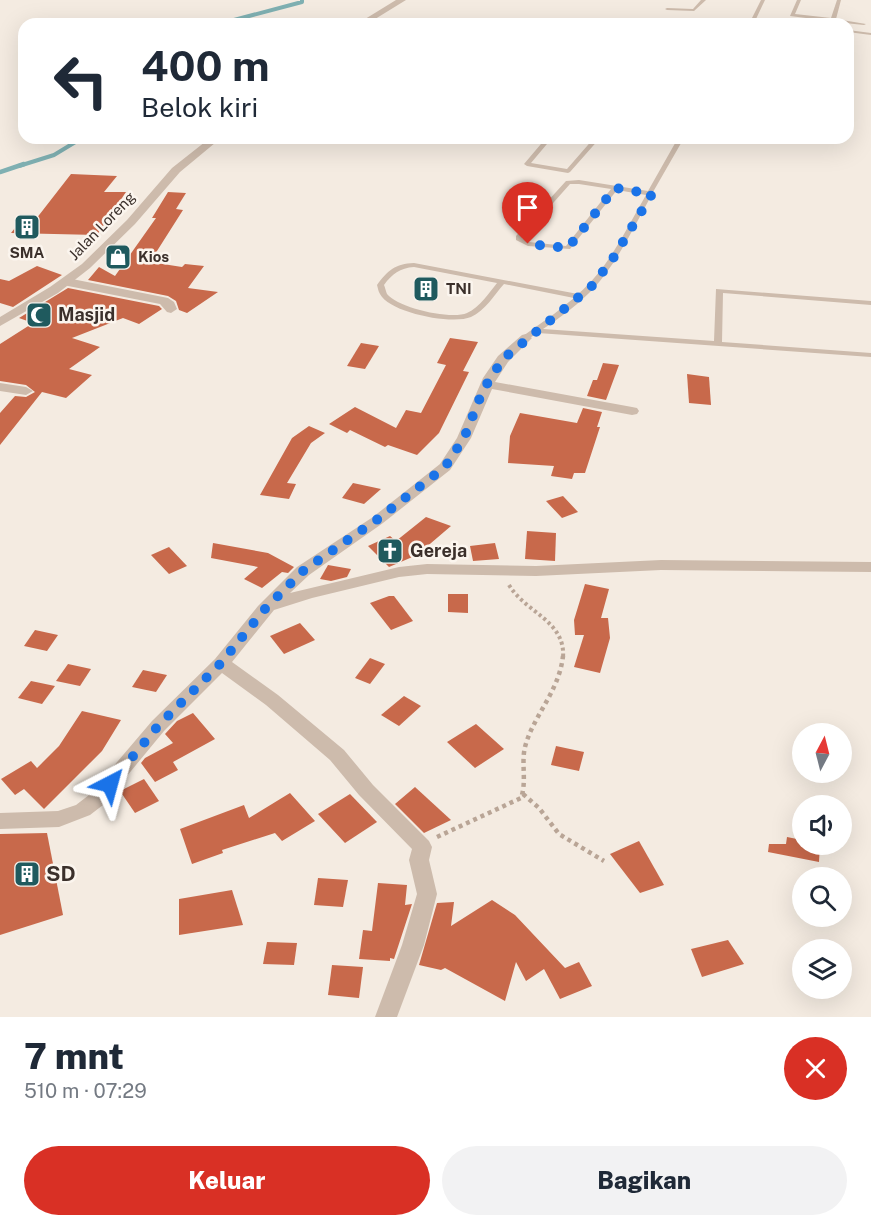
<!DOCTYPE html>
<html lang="id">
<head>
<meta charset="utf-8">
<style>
  :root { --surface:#fff; --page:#f2f2f3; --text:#1f2937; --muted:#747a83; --accent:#d93025 }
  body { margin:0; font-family:"Public Sans",sans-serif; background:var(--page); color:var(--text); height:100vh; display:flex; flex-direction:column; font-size:22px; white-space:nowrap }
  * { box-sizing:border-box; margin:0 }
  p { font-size:20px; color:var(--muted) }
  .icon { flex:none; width:33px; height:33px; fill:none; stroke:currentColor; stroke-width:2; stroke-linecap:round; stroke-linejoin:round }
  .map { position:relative; height:1017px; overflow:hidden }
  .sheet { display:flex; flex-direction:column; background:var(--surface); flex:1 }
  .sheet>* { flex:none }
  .hud { position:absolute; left:18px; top:18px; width:836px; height:126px; border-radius:18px; box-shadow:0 6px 24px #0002; background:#fff; color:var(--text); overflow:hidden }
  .needle { width:39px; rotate:7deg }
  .tools { position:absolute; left:792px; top:723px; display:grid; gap:12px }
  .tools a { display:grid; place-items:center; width:60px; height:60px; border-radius:50%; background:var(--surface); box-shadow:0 6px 24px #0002; font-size:30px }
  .pin { position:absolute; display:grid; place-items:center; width:51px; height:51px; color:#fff; margin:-62px -26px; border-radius:50% 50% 50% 0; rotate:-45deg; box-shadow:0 0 6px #0007 }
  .pin .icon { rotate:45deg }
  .me { position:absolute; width:66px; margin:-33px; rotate:39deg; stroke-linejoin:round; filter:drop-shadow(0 0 4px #0008) }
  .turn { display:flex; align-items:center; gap:21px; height:126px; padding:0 24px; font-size:27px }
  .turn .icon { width:78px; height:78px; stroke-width:2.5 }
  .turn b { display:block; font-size:42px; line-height:51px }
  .round { display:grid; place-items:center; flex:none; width:63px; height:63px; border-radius:32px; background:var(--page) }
  .headline { display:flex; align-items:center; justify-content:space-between; height:102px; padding:0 24px }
  h1 { font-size:36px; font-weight:800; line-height:45px }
  .action { display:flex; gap:12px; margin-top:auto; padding:12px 24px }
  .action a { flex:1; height:69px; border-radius:36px; background:var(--accent); color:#fff; font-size:24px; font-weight:800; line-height:69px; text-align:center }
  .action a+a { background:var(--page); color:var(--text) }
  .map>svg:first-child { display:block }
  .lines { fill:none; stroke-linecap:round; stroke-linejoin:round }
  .stream-far1 { stroke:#7fb0b2; stroke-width:4 }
  .stream { stroke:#7fb0b2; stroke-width:4.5 }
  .building { fill:#c8694b }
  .path-far1 { stroke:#b9a596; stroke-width:4; stroke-dasharray:3 3; stroke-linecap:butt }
  .path { stroke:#b9a596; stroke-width:4.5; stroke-dasharray:4 4; stroke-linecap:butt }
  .service { fill:#cdbbac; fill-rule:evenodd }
  .minor { fill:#cdbbac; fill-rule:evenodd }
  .tertiary { fill:#cdbbac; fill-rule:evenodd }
  .route { stroke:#1a73e8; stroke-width:10; stroke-dasharray:0 18 }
  .labels { text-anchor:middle; stroke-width:5; stroke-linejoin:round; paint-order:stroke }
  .far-street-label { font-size:15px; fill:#3b302b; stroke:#fbf5ee }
  .far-poi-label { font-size:15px; font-weight:bold; fill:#3b302b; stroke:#fbf5ee; text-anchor:start }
  .poi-label { font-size:18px; font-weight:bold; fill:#3b302b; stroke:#fbf5ee; text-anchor:start }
  .near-poi-label { font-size:21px; font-weight:bold; fill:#3b302b; stroke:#fbf5ee; text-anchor:start }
</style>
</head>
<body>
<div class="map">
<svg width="871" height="1017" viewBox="0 0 871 1017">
  <rect width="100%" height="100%" fill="#f4ebe1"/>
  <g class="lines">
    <g class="stream-far1">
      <path d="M219,24L302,2V0"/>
      <path d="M19,166L54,155L82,138"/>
    </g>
    <path class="stream" d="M0,172L24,164"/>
  </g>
  <g class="building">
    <path d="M71,174L117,176L104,192H126L97,235L11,233L22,219H36Z"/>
    <path d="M168,192L186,193L176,209L183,210L150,262L182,267L185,264L204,266L188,288L218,292L187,313L179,310L176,301L168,296L88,280L99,267L115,276L156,218H152Z"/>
    <path d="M37,266L62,275L13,307L0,303V279L9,281Z"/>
    <path d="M68,288L159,306L162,309L139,324L123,318L72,338L100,347L69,369L92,375L66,398L42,392L0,445V413L15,396L26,397L35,392L26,385L0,381V344L33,323L19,318Z"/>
    <path d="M450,338L478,342L463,371L469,372L439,433L417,455L388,445L385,447L350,430L347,433L329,424L355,407L396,428L406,410L421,413L446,365L437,363Z"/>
    <path d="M361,343L379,346L365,369L347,366Z"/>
    <path d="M603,363L619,365L606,400L587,396L593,380H597Z"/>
    <path d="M687,374L709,377L711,405L689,403Z"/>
    <path d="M583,408L602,412L597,427H600L585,473H574L572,479L551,476L554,466L508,463L510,436L520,413L577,423Z"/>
    <path d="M309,426L325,433L311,443L287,483L296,484L289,499L260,495L292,438Z"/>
    <path d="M353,483L381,489L364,504L342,498Z"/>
    <path d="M563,496L578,512L562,518L546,501Z"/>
    <path d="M426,517L451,526L417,555L389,567L368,546L390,536L396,541Z"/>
    <path d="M527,531L556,533L555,561L525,559Z"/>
    <path d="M213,543L268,553L294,567L288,573L282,572L262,588L244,579L258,567L211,558Z"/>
    <path d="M495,543L499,559L473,561L470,546Z"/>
    <path d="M169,547L187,566L169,574L151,555Z"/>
    <path d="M328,565L351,569L347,577L331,581L320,579Z"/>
    <path d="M585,584L609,589L601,618H608L610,638L600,673L574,667L584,635H575L574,620Z"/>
    <path d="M448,594H468V613L448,612Z"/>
    <path d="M389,596H394L413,621L391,630L370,603Z"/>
    <path d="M300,623L315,640L284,654L270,636Z"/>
    <path d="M35,630L58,635L47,651L24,646Z"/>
    <path d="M370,658L385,664L370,684L355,678Z"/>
    <path d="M68,664L91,669L80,686L56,681Z"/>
    <path d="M143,670L167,675L156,692L132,687Z"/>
    <path d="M31,681L55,686L42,704L18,698Z"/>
    <path d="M404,696L421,706L399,726L381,715Z"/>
    <path d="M82,711L121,720L102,751L44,809L24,789L15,795L1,779L31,761L37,768L59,746Z"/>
    <path d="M193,713L215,739L173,762L178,770L155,782L141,763L145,758L173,743L165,734L177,721Z"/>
    <path d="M476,724L504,749L475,768L447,742Z"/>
    <path d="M556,746L584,752L579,771L551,765Z"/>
    <path d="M144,779L159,801L135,813L120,791Z"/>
    <path d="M415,787L451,820L424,833L395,804Z"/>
    <path d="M290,793L315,821L282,841L275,833L222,850L223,853L192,864L180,829L244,805L249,818Z"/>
    <path d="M350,794L377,822L345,843L318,814Z"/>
    <path d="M47,833L63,915L0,935V834Z"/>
    <path d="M787,837L802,840V844H820L819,862L768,852L769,844H786Z"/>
    <path d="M639,841L664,885L640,893L610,854Z"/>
    <path d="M318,878L348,880L343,907L314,905Z"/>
    <path d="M378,883L407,885L405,905L412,904L394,959L390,958V961L359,959L363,930L372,931Z"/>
    <path d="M232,890L243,925L179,935V899Z"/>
    <path d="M492,900L515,915L565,968L579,962L592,986L560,999L544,969L526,981L516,962L505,1001L445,968L441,970L419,965L437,903L454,902L451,926Z"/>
    <path d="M728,940L744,964L702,977L691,949Z"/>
    <path d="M267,942L297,943L294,965L263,964Z"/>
    <path d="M332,965L363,967L359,998L328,995Z"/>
  </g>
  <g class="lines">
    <path class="path-far1" d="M509,585C526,613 566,621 563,658"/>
    <g class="path">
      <path d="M523,794L539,808L559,834L604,861"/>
      <path d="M437,837L521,798C527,781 521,764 525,747C533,716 559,692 563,656"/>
    </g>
    <g class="service">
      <path d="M701,0H706L694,11L667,10L665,9L667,8L693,9Z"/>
      <path d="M761,0H765L756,19L793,23L795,24L755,22L753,24H749Z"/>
      <path d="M797,0H801L795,14L831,18L837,0H841L836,19L866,24L864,25L835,22L834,24H830V21L790,16Z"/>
      <path d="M848,30L871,33V35L848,32Z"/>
      <path d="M546,138H552L531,163L567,169L594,138H600L570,172L568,173L527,166L524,164Z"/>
      <path d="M678,138H684L653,192L655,194L651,196C634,227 618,261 594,288C580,303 561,317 543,329L714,341L716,289L871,301V305L723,293L722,342L871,353V357L538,333L526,340L522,338L523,336L554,314L574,298L504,284C494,295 485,311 471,317C452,325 390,313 380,294C378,291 378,288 377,285C388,270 395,264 414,263L578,294C609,268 626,229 646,195L617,190L570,249L528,246L516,240V236L566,181L579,180L648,191ZM570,184H579L611,189L566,246L529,242L522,238ZM414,267L497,283C489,293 480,307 467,313C451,320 398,308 387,294C386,292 385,287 384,285C392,274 400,268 414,267Z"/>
    </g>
    <g class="minor">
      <path d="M67,278L168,298L174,302L177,309L171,313L167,312L160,304L63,285V279Z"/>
      <path d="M526,334L532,338L508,362L495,382L632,407L637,408L639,411L637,414L632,415L492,389L471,438L450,470L383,523L309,575L290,593L399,567L427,564L536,566L661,560L871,562V572L661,570L536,576L427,574L399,577L312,598L274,610L232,662L278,695L344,750L373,785L429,841L432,847L429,860L437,894L424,945L397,1017H375L402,945L417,894L409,860L412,849L359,795L330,760L266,705L222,673L164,731L103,805L90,815L59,827L0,829V813L58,811L76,805L89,795L152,721L215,659L258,606L297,567L373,517L440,464L457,438L483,378L498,356L522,335Z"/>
      <path d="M0,383L26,387L33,391L26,395L0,391Z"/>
    </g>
    <g class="tertiary">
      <path d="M396,0H406L367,24H357Z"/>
      <path d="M210,138H221L180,172L135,224L90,268L58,293L0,326V317L50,287L82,264L127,220L172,168Z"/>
    </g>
  </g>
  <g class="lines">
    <path class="route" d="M110,784L158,726L221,663L264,610L303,571L378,519L445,467L464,438L483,390L503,359L591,287L612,260L652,194L615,188L568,248L528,244"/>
  </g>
  <defs>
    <g id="building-square" transform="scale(1.35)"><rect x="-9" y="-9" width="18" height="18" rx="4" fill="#1f5a5e" stroke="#fbf5ee"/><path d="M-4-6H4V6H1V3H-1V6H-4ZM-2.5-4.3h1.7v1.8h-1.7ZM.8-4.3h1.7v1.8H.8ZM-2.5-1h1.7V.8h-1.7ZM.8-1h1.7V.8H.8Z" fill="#fff"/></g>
    <g id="shop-square" transform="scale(1.35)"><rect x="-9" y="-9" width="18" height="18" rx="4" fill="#1f5a5e" stroke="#fbf5ee"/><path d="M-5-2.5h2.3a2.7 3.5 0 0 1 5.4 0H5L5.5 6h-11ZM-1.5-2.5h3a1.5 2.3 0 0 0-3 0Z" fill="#fff"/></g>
    <g id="mosque-square" transform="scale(1.35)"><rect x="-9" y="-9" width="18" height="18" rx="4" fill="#1f5a5e" stroke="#fbf5ee"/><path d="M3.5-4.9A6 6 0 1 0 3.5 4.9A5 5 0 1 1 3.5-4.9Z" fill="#fff"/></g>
    <g id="church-square" transform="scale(1.35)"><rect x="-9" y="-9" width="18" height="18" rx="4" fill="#1f5a5e" stroke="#fbf5ee"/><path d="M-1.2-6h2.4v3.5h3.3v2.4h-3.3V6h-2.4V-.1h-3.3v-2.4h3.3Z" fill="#fff"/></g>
  </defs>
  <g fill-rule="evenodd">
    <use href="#building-square" x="27" y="227"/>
    <use href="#shop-square" x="118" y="257"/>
    <use href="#building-square" x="426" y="289"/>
    <use href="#mosque-square" x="39" y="315"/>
    <use href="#church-square" x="390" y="551"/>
    <use href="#building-square" x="27" y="874"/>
  </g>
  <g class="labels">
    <g class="far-street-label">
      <text transform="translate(102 226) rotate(-46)" y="5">Jalan Loreng</text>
    </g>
    <g class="far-poi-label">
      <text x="27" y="258" text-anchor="middle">SMA</text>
      <text x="138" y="262">Kios</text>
      <text x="446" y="294">TNI</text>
    </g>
    <g class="poi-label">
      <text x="58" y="321">Masjid</text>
      <text x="410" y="557">Gereja</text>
    </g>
    <g class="near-poi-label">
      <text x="46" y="881">SD</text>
    </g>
  </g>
</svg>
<div class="tools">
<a><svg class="needle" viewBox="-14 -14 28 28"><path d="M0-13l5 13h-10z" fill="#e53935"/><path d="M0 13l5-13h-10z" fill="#747a83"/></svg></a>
<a><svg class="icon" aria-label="sound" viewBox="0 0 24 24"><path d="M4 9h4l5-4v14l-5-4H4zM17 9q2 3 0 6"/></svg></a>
<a><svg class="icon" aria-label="search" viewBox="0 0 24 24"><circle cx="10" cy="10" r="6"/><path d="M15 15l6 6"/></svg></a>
<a><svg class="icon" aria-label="layers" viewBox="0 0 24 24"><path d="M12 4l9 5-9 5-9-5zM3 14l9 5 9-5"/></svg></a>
</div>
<div class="pin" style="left:528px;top:244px;background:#d93025"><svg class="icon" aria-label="arrive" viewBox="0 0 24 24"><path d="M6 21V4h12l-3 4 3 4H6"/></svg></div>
<svg class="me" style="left:110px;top:784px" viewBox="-20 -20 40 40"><path d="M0-17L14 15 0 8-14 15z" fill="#1a73e8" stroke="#fff" stroke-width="4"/></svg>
<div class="hud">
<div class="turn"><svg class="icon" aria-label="left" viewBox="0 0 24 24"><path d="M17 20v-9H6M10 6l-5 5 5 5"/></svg><div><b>400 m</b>Belok kiri</div></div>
</div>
</div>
<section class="sheet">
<div class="headline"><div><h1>7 mnt</h1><p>510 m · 07:29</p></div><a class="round" style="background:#d93025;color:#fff"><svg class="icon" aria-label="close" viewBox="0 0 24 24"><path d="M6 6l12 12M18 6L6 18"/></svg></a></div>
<div class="action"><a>Keluar</a><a>Bagikan</a></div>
</section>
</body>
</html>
